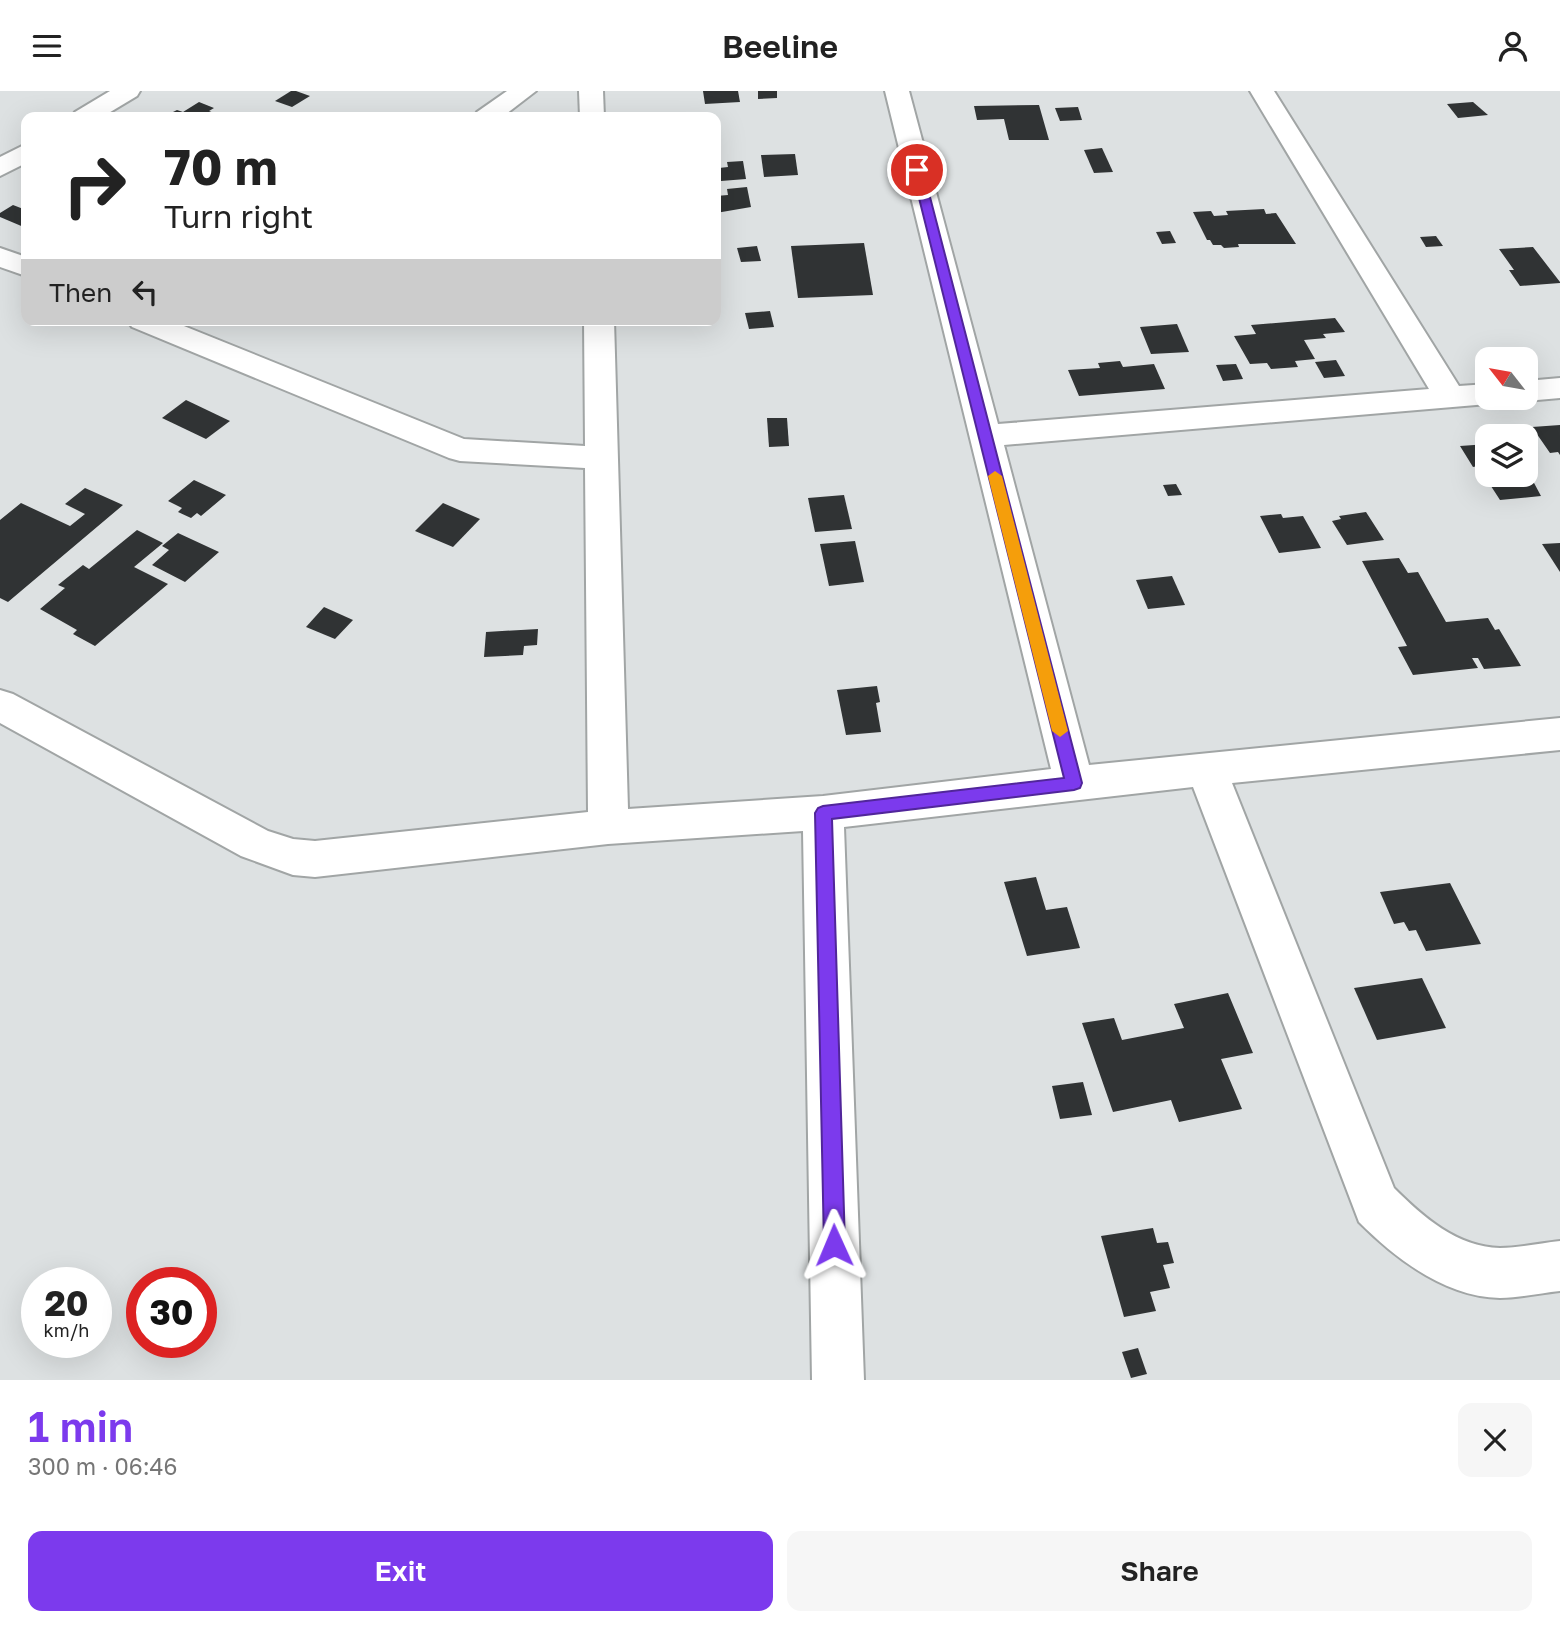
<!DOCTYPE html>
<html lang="en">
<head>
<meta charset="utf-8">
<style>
  :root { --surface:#fff; --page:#f6f6f6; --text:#222; --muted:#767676; --accent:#7c3aed }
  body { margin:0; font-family:"Golos Text",sans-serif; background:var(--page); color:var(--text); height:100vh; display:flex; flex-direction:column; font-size:26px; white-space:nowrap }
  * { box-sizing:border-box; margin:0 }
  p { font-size:23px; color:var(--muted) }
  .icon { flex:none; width:38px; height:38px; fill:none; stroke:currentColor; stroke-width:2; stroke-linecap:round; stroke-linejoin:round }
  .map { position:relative; height:1289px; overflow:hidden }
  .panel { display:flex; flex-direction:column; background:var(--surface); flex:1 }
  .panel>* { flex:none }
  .hud { position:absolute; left:21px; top:21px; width:700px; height:214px; border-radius:14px; box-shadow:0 7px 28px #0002; background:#fff; color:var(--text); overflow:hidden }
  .needle { width:46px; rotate:301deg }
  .buttons { position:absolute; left:1475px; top:256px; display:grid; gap:14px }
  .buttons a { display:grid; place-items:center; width:63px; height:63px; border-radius:14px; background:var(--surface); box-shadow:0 7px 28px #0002; font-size:35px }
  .speed { position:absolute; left:21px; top:1176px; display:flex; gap:14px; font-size:35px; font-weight:700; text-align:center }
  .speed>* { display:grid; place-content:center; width:91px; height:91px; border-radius:50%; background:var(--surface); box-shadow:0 7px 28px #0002; line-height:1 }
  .speed small { font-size:18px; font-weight:400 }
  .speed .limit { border:10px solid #d22; background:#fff; color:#111 }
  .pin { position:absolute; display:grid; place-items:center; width:60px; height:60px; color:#fff; margin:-30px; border:4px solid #fff; border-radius:50%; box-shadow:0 2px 7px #0007 }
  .me { position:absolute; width:77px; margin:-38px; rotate:359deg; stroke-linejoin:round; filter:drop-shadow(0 0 5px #0008) }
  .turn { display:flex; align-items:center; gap:24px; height:147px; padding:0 28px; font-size:32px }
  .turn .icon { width:91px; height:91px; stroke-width:2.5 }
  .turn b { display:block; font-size:49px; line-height:60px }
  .then { display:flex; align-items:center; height:66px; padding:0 28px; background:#0003; gap:14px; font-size:26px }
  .round { display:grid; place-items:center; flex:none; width:74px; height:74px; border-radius:14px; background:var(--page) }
  .head { display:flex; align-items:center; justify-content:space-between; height:119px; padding:0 28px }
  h1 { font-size:42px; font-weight:600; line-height:52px; color:var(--accent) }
  .button { display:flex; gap:14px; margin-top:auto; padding:14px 28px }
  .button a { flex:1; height:80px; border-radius:14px; background:var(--accent); color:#fff; font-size:28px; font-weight:600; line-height:80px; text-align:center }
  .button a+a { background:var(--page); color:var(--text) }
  header { display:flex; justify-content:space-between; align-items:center; height:91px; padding:0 28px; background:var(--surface); font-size:32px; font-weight:600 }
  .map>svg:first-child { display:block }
  .building { fill:#303334 }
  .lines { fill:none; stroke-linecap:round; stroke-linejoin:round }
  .street-casing { stroke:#a1a5a5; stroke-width:4 }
  .street { fill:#fff; fill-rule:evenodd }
  .route { fill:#7c3aed; stroke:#51269a; stroke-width:2 }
  .slow { fill:#f59e0b }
</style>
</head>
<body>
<header><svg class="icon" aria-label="menu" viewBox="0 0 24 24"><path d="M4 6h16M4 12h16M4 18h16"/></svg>Beeline<svg class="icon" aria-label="person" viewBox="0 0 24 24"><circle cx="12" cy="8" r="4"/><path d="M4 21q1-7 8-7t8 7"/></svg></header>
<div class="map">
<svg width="1560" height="1289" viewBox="0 0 1560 1289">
  <rect width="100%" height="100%" fill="#dde1e2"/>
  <g class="building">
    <path d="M291,0H296L310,5L292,16L275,10Z"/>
    <path d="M703,0H738L740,11L705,13Z"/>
    <path d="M758,0H777V7L758,8Z"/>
    <path d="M199,11L214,17L209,20L224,26H178L169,23L177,19L183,21Z"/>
    <path d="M1473,11L1488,24L1458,27L1447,13Z"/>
    <path d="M1039,14L1049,49H1009L1004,28L977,29L974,15Z"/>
    <path d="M1078,16L1082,29L1060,30L1055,17Z"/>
    <path d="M1102,57L1113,81L1094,82L1084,59Z"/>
    <path d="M795,63L798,84L764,86L761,64Z"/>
    <path d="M743,70L746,88L721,90L719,77L728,76L727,71Z"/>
    <path d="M747,96L751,116L716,122V105L728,104L727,98Z"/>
    <path d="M13,114L26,119V137L0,126V122Z"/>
    <path d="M1264,118L1266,123L1276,122L1296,153H1238L1239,156L1224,157L1221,154H1213L1210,149H1207L1193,121L1211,120L1214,125L1228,124L1226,120Z"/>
    <path d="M1170,140L1176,152L1162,153L1156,141Z"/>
    <path d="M1436,145L1443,155L1426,156L1420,146Z"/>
    <path d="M864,152L873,204L798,207L791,155Z"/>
    <path d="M757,155L761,170L741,171L737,157Z"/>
    <path d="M1533,156L1560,191V192L1520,195L1509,179H1514L1499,158Z"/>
    <path d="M770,220L774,236L749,238L745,222Z"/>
    <path d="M1335,227L1345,241L1323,243L1326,247L1304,249L1315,268L1295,270L1298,276L1271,278L1267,272L1250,273L1234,245L1256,243L1251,234Z"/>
    <path d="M1177,233L1189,261L1151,263L1140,236Z"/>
    <path d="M1336,269L1345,285L1324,287L1315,271Z"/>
    <path d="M1120,270L1123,276L1154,273L1165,298L1079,305L1068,279L1100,277L1098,272Z"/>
    <path d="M1236,273L1243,288L1223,290L1216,274Z"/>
    <path d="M186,309L230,330L206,348L162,327Z"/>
    <path d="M767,327H787L789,355L769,356Z"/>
    <path d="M1560,334V364L1558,361L1550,362L1532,336Z"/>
    <path d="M1488,353V383H1526V377L1541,405L1500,409L1478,375L1473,376L1460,355Z"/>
    <path d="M194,389L226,404L201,425L197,422L191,427L178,421L182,417L168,410Z"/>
    <path d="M1176,393L1182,404L1168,405L1163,394Z"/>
    <path d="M85,397L123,414L8,511L0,507V429L21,412L70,435L85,423L65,413Z"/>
    <path d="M844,404L852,438L815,441L808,407Z"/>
    <path d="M443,412L480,428L453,456L415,440Z"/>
    <path d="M1366,421L1384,449L1347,454L1332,430L1341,428L1339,425Z"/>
    <path d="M1281,423L1283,427L1303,425L1321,457L1279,462L1260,425Z"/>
    <path d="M137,439L163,452L134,476L168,493L95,555L73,543L77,539L40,518L65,497L58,494L83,474L89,478Z"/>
    <path d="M178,442L219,461L185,491L152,474L169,459L162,455Z"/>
    <path d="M855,450L864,491L829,495L820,453Z"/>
    <path d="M1560,452V481L1542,453Z"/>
    <path d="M1399,467L1408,482L1418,481L1446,531L1488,527L1495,539L1499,538L1521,575L1484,578L1478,567H1472L1478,577L1413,584L1398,556L1407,555L1362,470Z"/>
    <path d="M1172,485L1185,514L1148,518L1136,489Z"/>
    <path d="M324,516L353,529L335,548L306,536Z"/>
    <path d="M538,538L537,554L524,555L523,564L484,566L486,541Z"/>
    <path d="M877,595L880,611L876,612L881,641L846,644L837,599Z"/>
    <path d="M1036,786L1046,819L1067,816L1080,857L1027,865L1004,791Z"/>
    <path d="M1450,792L1481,853L1426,860L1416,839L1409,840L1404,831L1394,833L1380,801Z"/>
    <path d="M1422,887L1446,937L1377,949L1354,897Z"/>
    <path d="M1228,902L1253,962L1221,968L1242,1018L1179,1031L1171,1009L1113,1021L1082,932L1114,927L1122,949L1184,937L1174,913Z"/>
    <path d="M1083,991L1092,1024L1060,1028L1052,995Z"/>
    <path d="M1153,1137L1157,1152L1168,1151L1174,1172L1163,1174L1170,1197L1150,1201L1156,1220L1124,1226L1101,1145Z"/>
    <path d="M1138,1257L1147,1283L1131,1287L1122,1261Z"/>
  </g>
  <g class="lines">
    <g class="street-casing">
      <g id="street">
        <path d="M110,0H140L137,5L102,26H71L75,21Z"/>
        <path d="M507,0H536L502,26H474L477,21Z"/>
        <path d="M579,0H603L604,26H580Z"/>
        <path d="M885,0H909L998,333L1429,298L1250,0H1274L1459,295L1488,293V306H1502L1499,310L1488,313L1004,354L1089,674L1560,627V659L1232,692L1394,1097C1423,1126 1457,1156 1500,1157C1520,1157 1540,1152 1560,1150V1200C1540,1202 1520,1207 1500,1207C1445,1206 1396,1168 1359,1131L1193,696L844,736L864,1289H812L803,740L608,753L315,786L293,784L241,765L0,632V599L13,603L268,740L293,748L315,750L588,721L585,377L460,370L449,367L132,236L127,229H169L464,348L585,355L584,229H614L628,718L823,705L1051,678Z"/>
        <path d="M26,53V72L0,85V66Z"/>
        <path d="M0,157L26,166V185L0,176Z"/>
        <path d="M1560,287V307L1526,310L1514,306H1526V290Z"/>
      </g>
    </g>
    <use href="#street" class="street"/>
  </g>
  <path class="route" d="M913,77L923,79L1082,692L1080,697L1074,699L832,728L845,1154L842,1161L834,1164L827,1161L824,1154L815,722L818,717L823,715L1064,687L912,79Z"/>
  <path class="slow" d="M995,380L1002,385L1068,640L1060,646L1052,640L988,385Z"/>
</svg>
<div class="buttons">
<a><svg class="needle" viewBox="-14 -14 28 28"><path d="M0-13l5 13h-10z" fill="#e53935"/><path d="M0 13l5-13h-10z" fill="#767676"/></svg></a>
<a><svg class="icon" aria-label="layers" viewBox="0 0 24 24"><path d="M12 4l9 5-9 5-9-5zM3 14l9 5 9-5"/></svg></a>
</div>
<div class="speed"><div>20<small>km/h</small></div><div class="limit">30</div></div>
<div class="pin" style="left:917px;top:79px;background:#d93025"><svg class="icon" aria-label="arrive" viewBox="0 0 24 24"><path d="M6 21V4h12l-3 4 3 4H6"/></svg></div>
<svg class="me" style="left:834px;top:1154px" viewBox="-20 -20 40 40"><path d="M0-17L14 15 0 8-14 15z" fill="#7c3aed" stroke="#fff" stroke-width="4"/></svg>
<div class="hud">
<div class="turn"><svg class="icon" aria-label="right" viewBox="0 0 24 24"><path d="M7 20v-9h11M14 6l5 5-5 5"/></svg><div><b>70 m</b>Turn right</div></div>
<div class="then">Then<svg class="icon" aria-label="left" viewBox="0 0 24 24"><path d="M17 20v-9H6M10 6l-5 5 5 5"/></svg></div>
</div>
</div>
<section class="panel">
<div class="head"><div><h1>1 min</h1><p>300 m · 06:46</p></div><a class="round"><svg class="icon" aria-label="close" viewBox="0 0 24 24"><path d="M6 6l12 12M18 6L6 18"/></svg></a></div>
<div class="button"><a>Exit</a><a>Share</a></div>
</section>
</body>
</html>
